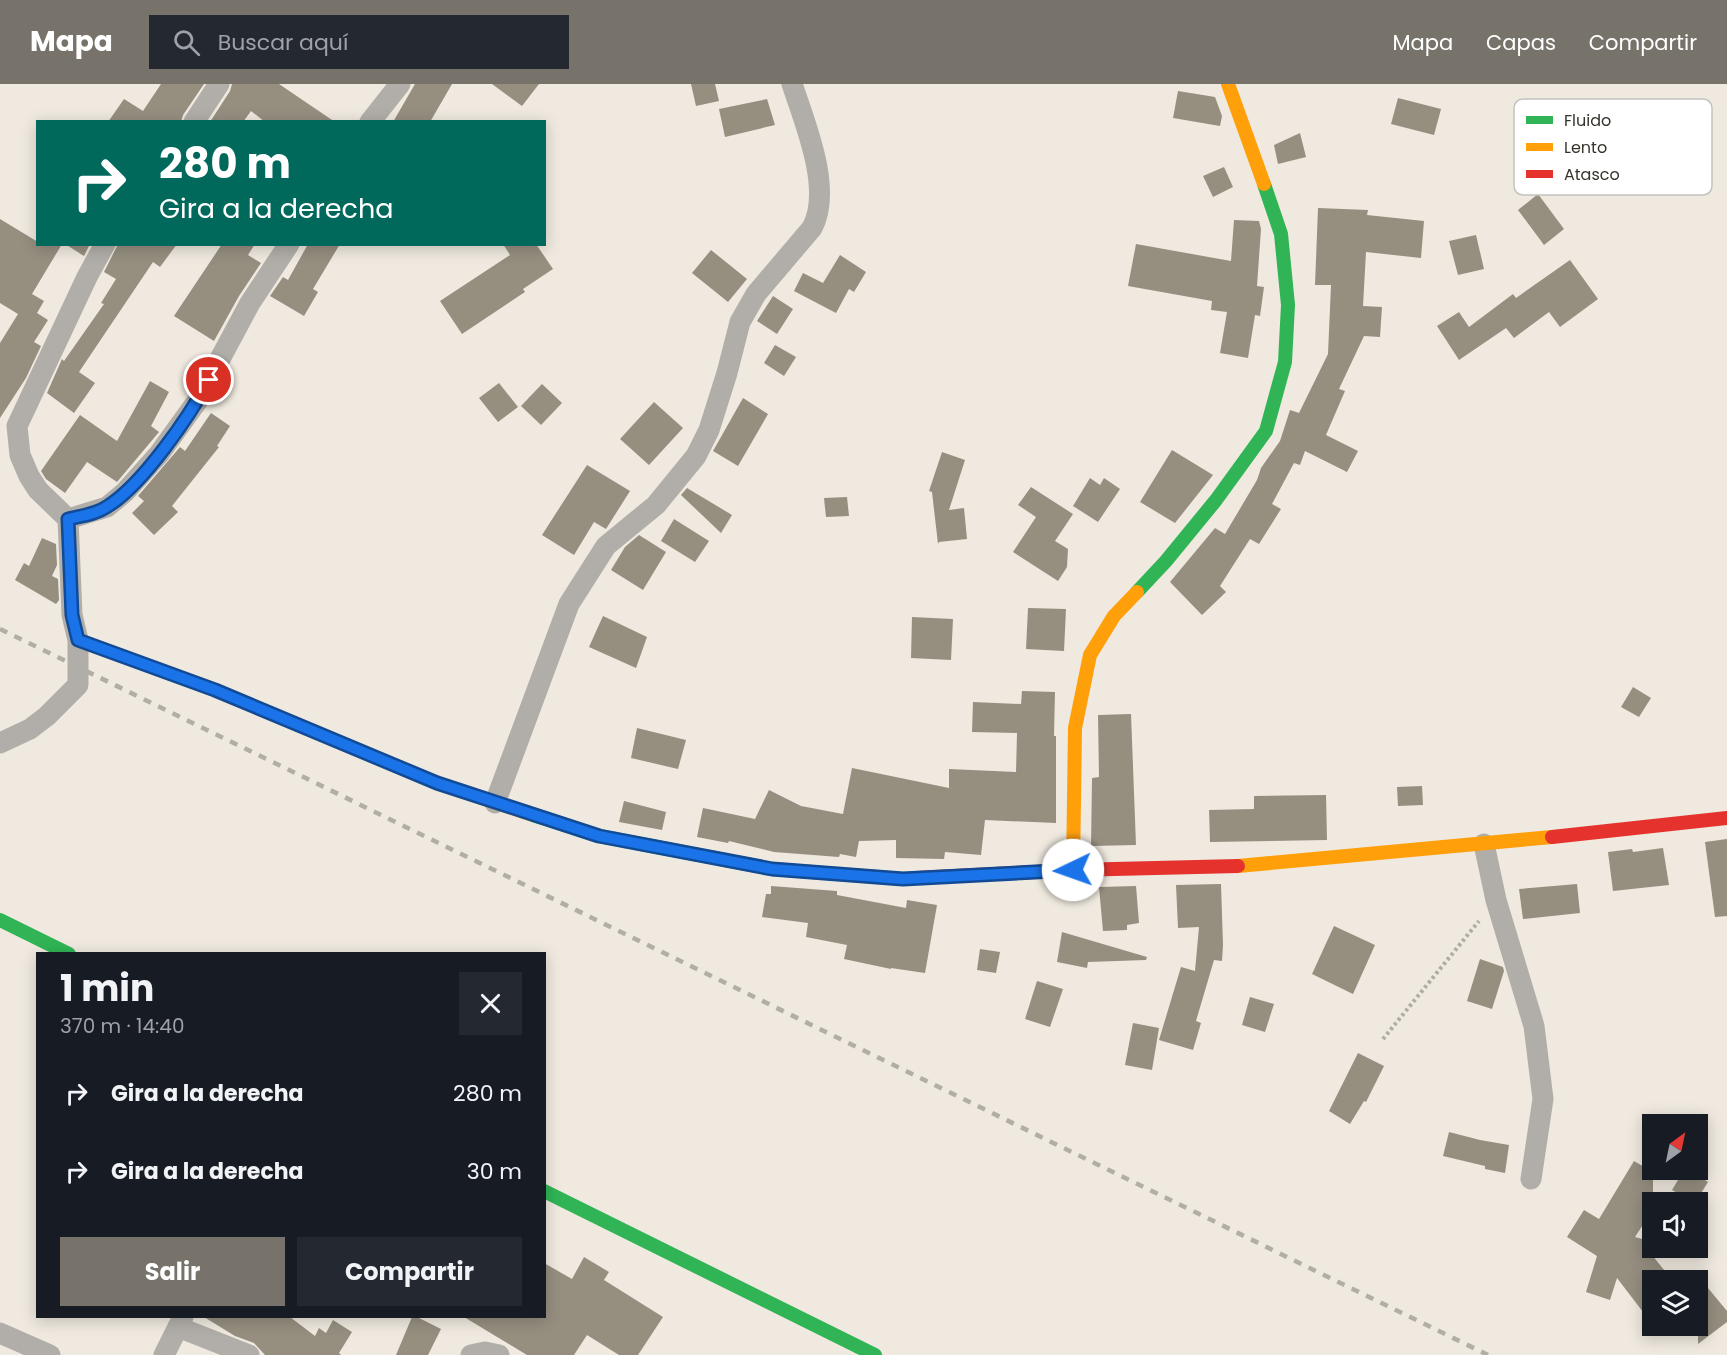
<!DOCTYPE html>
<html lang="es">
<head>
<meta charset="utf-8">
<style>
  :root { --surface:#171b24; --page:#242831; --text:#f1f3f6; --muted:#9ea1a6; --accent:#77736a }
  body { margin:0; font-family:Poppins,sans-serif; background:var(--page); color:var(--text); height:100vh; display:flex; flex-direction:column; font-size:22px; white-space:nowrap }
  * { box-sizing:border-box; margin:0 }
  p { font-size:20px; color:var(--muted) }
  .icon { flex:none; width:33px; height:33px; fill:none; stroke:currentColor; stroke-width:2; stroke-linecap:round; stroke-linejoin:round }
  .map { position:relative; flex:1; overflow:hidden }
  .panel { position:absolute; left:36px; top:868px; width:510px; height:366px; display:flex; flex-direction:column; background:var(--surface); border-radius:0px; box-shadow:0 3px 15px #0003 }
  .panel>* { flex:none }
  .hud { position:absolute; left:36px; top:36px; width:510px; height:126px; border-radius:0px; box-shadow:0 3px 15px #0003; background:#00695c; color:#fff; overflow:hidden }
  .needle { width:39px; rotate:33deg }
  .tools { position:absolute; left:1642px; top:1030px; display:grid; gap:12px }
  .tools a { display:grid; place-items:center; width:66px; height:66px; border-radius:0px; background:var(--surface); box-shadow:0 3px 15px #0003; font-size:30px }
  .pin { position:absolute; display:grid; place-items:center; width:51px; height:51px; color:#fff; margin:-26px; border:3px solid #fff; border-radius:50%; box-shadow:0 2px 6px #0007 }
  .me { position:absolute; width:66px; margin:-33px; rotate:267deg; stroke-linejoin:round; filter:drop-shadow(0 0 4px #0008) }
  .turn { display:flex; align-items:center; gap:21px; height:126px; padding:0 24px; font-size:27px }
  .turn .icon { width:78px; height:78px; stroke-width:2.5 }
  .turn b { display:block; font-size:42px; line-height:51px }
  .round { display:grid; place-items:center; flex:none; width:63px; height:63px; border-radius:0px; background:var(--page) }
  .summary { display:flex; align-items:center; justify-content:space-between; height:102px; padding:0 24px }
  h1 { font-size:36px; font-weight:700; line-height:45px }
  .action { display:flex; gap:12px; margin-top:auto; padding:12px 24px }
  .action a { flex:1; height:69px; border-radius:0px; background:var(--accent); color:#fff; font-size:24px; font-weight:700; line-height:69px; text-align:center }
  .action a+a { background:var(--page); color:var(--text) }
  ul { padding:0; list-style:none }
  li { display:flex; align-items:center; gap:18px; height:78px; padding:0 24px }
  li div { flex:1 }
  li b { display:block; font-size:22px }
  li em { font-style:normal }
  header { display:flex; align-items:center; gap:36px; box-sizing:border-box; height:84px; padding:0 30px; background:var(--accent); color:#fff }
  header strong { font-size:28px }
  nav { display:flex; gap:33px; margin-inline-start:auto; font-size:21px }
  .search { width:420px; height:54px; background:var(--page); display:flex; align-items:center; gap:15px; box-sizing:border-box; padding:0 21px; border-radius:0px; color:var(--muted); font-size:22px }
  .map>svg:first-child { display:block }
  .building { fill:#968f80 }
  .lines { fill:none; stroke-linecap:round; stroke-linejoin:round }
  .path { stroke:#aeaca6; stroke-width:4; stroke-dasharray:3 3; stroke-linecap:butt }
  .street { stroke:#b1aea9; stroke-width:21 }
  .fast { stroke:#30b455; stroke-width:14 }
  .slow { stroke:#ff9f0a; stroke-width:14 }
  .jam { stroke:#e5322d; stroke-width:14 }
  .rail { stroke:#b1ada7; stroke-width:4.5; stroke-dasharray:8 8; stroke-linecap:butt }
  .route-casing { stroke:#114b97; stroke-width:15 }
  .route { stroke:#1a73e8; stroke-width:10 }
  .key { fill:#fff; stroke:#c3c2bf; stroke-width:1.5 }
  .key-label { font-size:16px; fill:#36332b }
</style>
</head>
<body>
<header>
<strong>Mapa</strong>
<div class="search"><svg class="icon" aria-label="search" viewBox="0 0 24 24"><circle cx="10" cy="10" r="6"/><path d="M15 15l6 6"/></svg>Buscar aquí</div>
<nav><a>Mapa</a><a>Capas</a><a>Compartir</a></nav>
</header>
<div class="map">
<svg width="1727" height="1271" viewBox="0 0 1727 1271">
  <rect width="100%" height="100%" fill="#efe9df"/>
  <g class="building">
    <path d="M161,0H204L183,31L181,38H108L124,15L143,27Z"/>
    <path d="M232,0H279L335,38H265L251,27L243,38H210L230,7Z"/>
    <path d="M415,0H452L430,38H393Z"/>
    <path d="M492,0H539L522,22Z"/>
    <path d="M691,0H715L719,17L696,22Z"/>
    <path d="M1178,7L1215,13L1222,32L1220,42L1173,34Z"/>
    <path d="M1398,14L1441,25L1434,51L1391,40Z"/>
    <path d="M767,15L775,41L725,53L719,25Z"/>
    <path d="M1300,49L1306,73L1278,80L1274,61Z"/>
    <path d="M1224,83L1233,103L1213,113L1203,92Z"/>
    <path d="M1538,110L1564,145L1544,161L1518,126Z"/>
    <path d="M1318,124L1368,126L1367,131L1424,137L1421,174L1366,168L1363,222L1382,223L1380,253L1364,252L1339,305L1345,307L1326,351L1358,367L1347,388L1305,367L1300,381L1294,379L1272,420L1281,425L1259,460L1250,455L1220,502L1226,508L1202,531L1170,498L1215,444L1225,450L1257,396L1261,384L1280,357L1290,326L1299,329L1328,270L1331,201H1315Z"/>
    <path d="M0,135L38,158V160H62L32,210L44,217L37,229L48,236L34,258L41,262L26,294L0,334V259L18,230L0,219Z"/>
    <path d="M1234,136L1259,137L1261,145L1257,202L1264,203L1260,232L1255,231L1248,274L1220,269L1227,228L1211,226L1212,217L1128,202L1136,160L1231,177Z"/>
    <path d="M1476,151L1484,185L1458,191L1449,157Z"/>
    <path d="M65,160H90L84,172Z"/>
    <path d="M118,160H177L160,183L153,178L79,288L95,299L74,329L47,309L62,275L64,277L104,220L101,219L116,195L104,188Z"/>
    <path d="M222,160H255L248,171L261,179L239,212L214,257L174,232Z"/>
    <path d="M308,160H340L313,205L318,208L304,232L270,212L283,193L288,196Z"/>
    <path d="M503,160H536L553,185L523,205L525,208L462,250L440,217L510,171Z"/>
    <path d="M711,166L747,195L728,218L692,189Z"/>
    <path d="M840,171L866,188L854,208L849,205L836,229L794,207L803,189L823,199Z"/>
    <path d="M1570,176L1598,215L1560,243L1549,228L1514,254L1506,244L1459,276L1437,242L1459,228L1469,243L1513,210L1516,214Z"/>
    <path d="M773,212L793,225L777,250L757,237Z"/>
    <path d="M775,261L796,273L784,292L764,279Z"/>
    <path d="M150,297L169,308L151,342L159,348L117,398L87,378L65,409L46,395L41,387L80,331L117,357Z"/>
    <path d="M499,299L518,323L498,338L479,314Z"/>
    <path d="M542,300L562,319L541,341L521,322Z"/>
    <path d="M743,314L768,330L738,382L713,367Z"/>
    <path d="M654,318L683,344L649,381L620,355Z"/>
    <path d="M211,329L230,342L217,362L219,363L172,422L178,428L154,451L132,429L144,417L138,412L180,363L185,367Z"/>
    <path d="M1172,366L1213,391L1175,439L1140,418Z"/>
    <path d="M942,368L965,376L949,426L964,424L967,455L939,458L938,460L932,408L929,407Z"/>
    <path d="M587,381L630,407L606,445L594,438L574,471L542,451Z"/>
    <path d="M1090,394L1100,401L1104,394L1120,405L1098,438L1073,422Z"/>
    <path d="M1031,403L1073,430L1055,457L1068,465L1067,483L1058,497L1013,468L1036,433L1018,421Z"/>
    <path d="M687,404L732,431L721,449L681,411Z"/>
    <path d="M847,413L849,432L826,433L824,414Z"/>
    <path d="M674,435L709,457L695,478L661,457Z"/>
    <path d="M639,451L666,468L643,506L611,486L625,463Z"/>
    <path d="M42,454L56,460L57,481L52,492L58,495L59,516L56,520L15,496L24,479L29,482Z"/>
    <path d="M1028,524L1066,525L1064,567L1026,565Z"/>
    <path d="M603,532L647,553L636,584L589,563Z"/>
    <path d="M912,533L953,535L951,576L911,574Z"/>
    <path d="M1633,603L1651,614L1639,633L1621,623Z"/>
    <path d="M1022,607L1055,608L1054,652H1056V739L985,736L981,771L945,768L944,775L896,774V756L859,757L856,773L840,770L839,773L774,768L729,757L728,759L697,753L703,724L755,735L769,706L801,722L843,730L852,684L949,704V685L1016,688L1017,649L972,648L973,618L1021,620Z"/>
    <path d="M1131,630L1136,761L1091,762L1092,694L1099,693L1098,631Z"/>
    <path d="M637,644L686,656L678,685L631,674Z"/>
    <path d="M1422,702L1423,721L1398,722L1397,703Z"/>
    <path d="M1326,711L1327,756L1210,758L1209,726L1254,725V712Z"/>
    <path d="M624,717L666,728L662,746L619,738Z"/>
    <path d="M1727,755V832L1715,833L1705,758Z"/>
    <path d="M1663,764L1669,801L1613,807L1608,768L1632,765L1633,768Z"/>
    <path d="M1221,800L1223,861L1222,877L1214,876L1196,937L1201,939L1193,966L1159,956L1181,883L1195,887L1199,843L1178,844L1176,801Z"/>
    <path d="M1577,800L1580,829L1523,835L1519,805Z"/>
    <path d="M771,802L837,807V811L906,824L907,816L937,821L925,889L891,884V885L844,875L847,861L806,853L808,839L762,833L766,810H771Z"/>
    <path d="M1136,802L1139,839L1127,841V846L1103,847L1099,803Z"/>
    <path d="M1334,842L1375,861L1353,910L1312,890Z"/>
    <path d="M1062,848L1147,873L1146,876L1088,878L1087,884L1057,878Z"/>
    <path d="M980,865L1000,868L996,889L977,886Z"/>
    <path d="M1480,875L1503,883L1504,887L1492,925L1467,917Z"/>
    <path d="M1037,897L1063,905L1050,943L1025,935Z"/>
    <path d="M1250,913L1274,920L1265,948L1242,941Z"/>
    <path d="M1133,939L1159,944L1152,986L1125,981Z"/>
    <path d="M1358,969L1384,982L1366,1018L1364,1017L1350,1040L1329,1027Z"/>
    <path d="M1449,1048L1480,1056L1509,1061L1505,1089L1485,1085V1082L1443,1072Z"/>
    <path d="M1634,1077L1653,1088V1125L1635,1153L1653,1158L1652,1171L1673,1197H1653V1241L1617,1194L1610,1216L1586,1208L1597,1172L1567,1153L1584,1126L1599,1135Z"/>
    <path d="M1684,1086H1690L1708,1098L1695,1119L1672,1106Z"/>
    <path d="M584,1173L609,1188L604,1196L663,1233L638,1271H619L587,1251L574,1271H527L464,1233H544V1179L572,1195Z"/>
    <path d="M1698,1192L1727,1227V1238L1698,1260Z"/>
    <path d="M204,1233H290L315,1252L319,1244L326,1249L333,1236L352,1248L339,1269L341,1271H265L254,1259L235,1252Z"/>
    <path d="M412,1233H417L441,1245L428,1271H396Z"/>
  </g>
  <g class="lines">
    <path class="path" d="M1383,955L1479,837"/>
    <g class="street">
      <path d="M194,38L219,0"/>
      <path d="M370,38L400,0"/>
      <path d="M68,435L107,423L125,408L159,370L198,316L250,219L289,160"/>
      <path d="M0,659L30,645L47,632L78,601V556L72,531L68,435L38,406L29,392L20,371L17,342L87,193L105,160"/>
      <path d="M495,719L569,520L606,462L656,421L696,372L709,346L727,289L740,238L756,210L812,144C833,106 805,39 792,0"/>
      <path d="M1484,760L1496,816L1534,942L1543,1015L1531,1095"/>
      <path d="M178,1243L249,1271"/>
      <path d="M0,1249L50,1271"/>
      <path d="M164,1271L183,1233"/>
      <path d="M471,1271L485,1268L499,1271"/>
    </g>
    <g class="fast">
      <path d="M1137,508L1166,477L1216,416L1266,347L1285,278L1288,221L1281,150L1264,100"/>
      <path d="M533,731L599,752L772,785L903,795L916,794"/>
      <path d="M0,836L69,870"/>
      <path d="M544,1107L875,1271"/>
    </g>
    <g class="slow">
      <path d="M1228,0L1264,100"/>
      <path d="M78,556L215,606L437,699L533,731"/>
      <path d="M1238,782L1552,753"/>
      <path d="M1073,786L1075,644L1090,571L1114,532L1137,508"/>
    </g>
    <g class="jam">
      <path d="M1552,753L1727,734"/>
      <path d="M916,794L1073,786L1238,782"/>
    </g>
    <path class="rail" d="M0,545L1488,1271"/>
  </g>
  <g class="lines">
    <g class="route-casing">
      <path id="route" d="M209,296C189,333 143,400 108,422C97,430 81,432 68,435L72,531L78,556L215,606L437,699L599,752L772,785L903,795L1073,786"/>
    </g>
    <use href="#route" class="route"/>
  </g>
  <rect x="1514" y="15" width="198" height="96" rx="9" class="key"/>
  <rect x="1526" y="32" width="27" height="8" fill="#30b455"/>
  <rect x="1526" y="59" width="27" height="8" fill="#ff9f0a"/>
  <rect x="1526" y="86" width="27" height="8" fill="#e5322d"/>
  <g class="key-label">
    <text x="1564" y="42">Fluido</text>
    <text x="1564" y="69">Lento</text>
    <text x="1564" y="96">Atasco</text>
  </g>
</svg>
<div class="tools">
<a><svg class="needle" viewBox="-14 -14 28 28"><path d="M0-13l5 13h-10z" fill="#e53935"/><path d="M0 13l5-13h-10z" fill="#9ea1a6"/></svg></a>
<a><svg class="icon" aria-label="sound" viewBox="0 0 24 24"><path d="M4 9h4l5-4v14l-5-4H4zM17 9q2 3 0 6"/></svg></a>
<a><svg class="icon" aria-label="layers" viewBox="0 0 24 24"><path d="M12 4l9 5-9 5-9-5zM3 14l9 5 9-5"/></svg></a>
</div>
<div class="pin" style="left:209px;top:296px;background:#d93025"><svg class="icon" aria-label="arrive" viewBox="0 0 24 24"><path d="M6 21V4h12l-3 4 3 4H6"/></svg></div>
<svg class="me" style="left:1073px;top:786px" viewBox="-20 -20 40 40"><circle r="19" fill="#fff"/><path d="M0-13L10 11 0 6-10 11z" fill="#1a73e8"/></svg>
<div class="hud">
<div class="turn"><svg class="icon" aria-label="right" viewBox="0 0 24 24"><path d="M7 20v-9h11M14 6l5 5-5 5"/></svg><div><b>280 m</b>Gira a la derecha</div></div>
</div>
<section class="panel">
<div class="summary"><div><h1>1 min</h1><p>370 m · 14:40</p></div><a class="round"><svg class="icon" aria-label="close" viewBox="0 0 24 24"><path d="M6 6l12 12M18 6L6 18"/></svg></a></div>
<ul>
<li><svg class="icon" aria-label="right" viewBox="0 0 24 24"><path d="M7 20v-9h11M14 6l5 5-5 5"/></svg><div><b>Gira a la derecha</b></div><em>280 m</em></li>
<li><svg class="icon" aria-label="right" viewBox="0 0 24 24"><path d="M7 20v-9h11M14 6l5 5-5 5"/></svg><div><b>Gira a la derecha</b></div><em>30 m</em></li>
</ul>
<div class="action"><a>Salir</a><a>Compartir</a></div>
</section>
</div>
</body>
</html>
